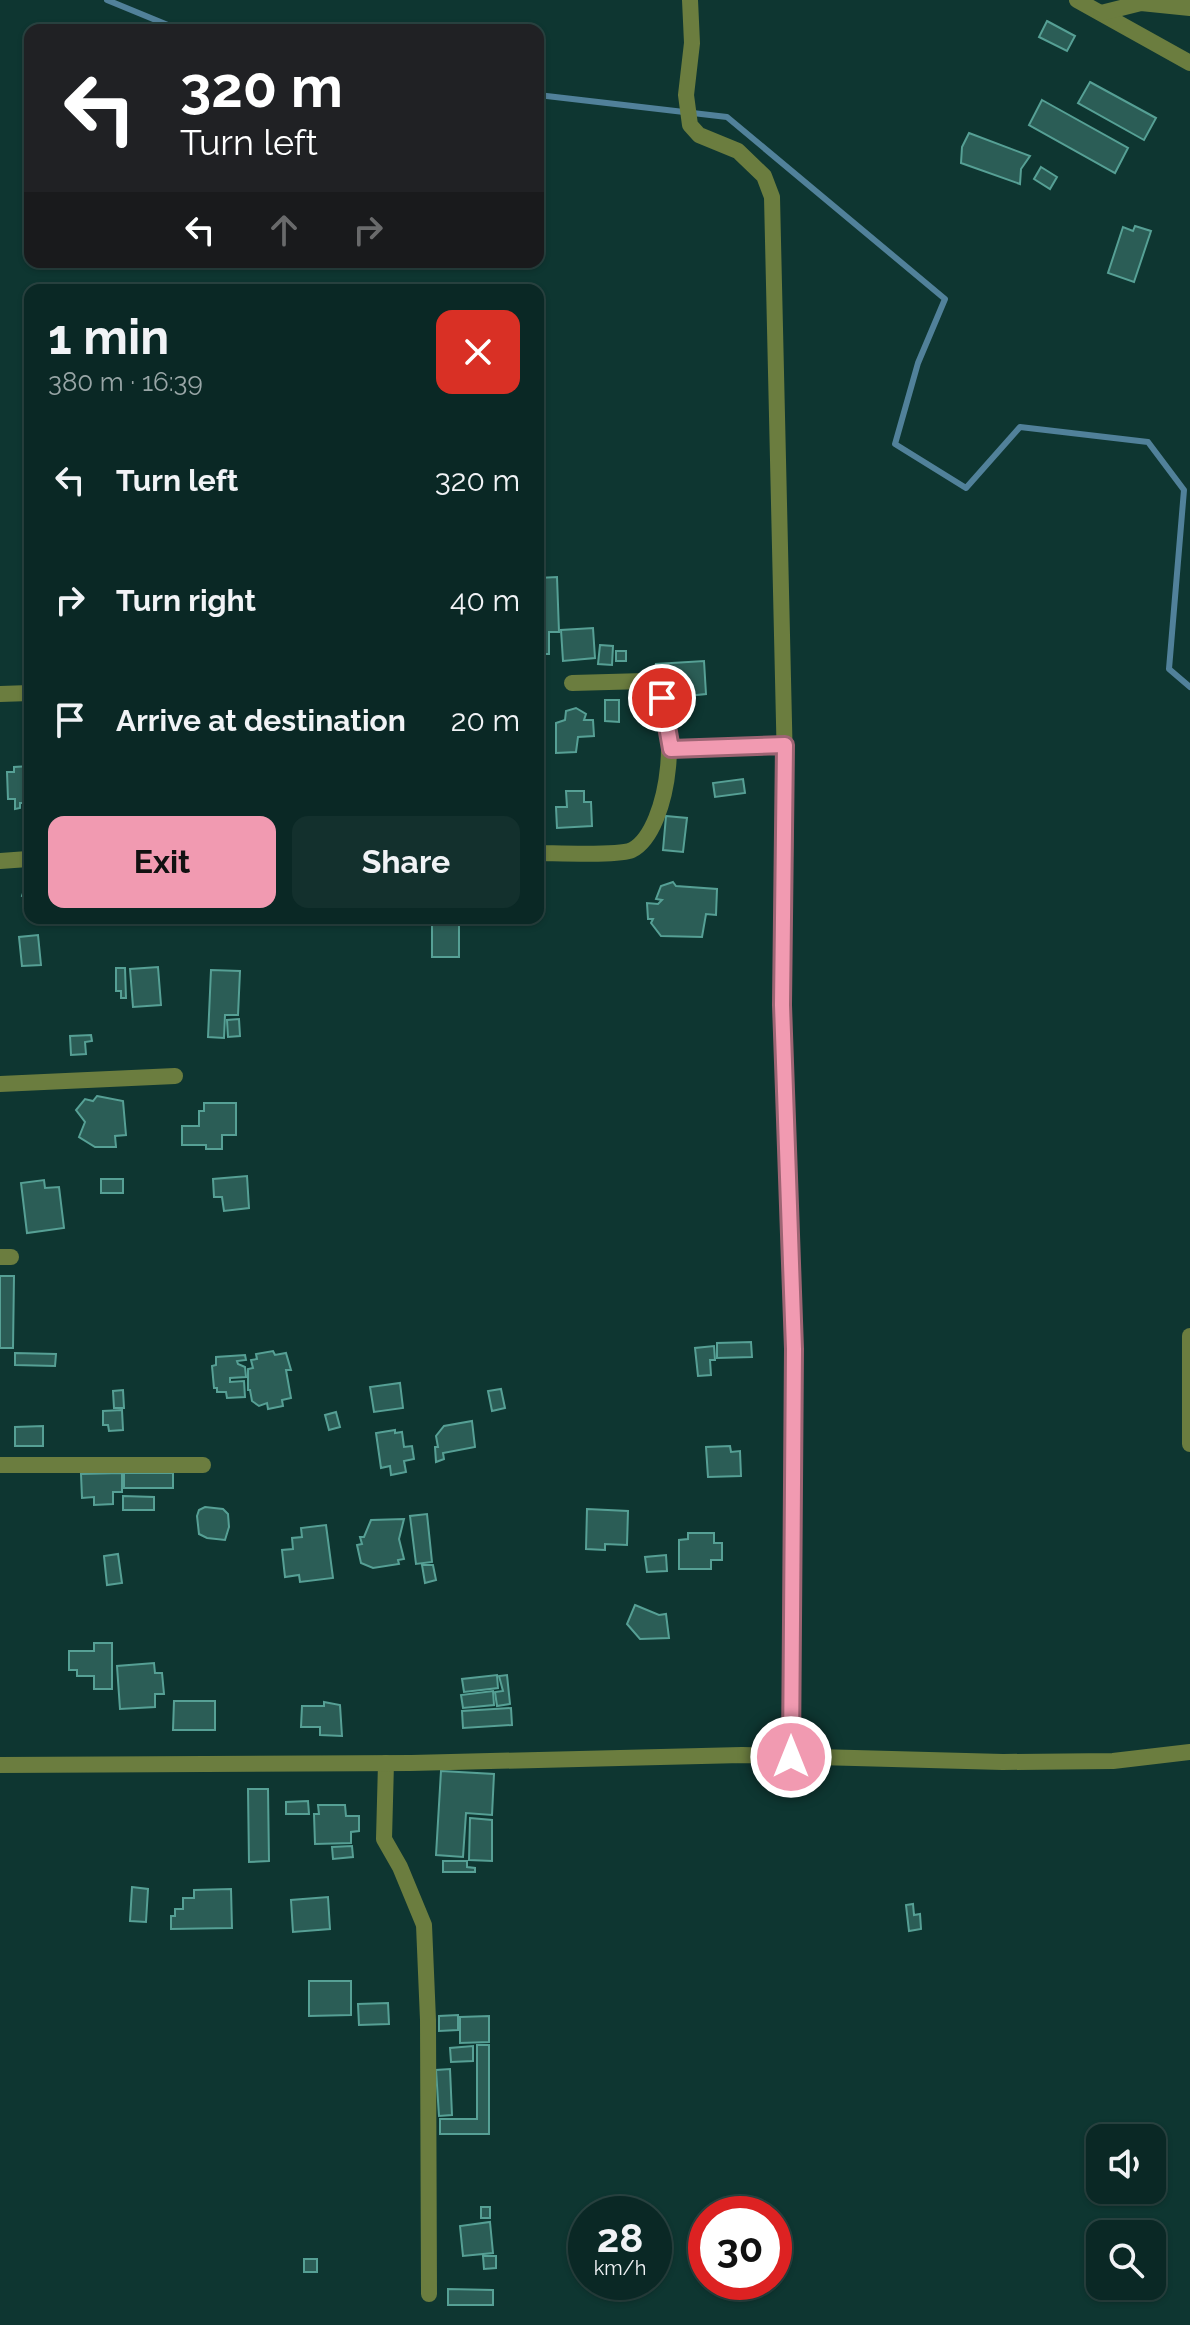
<!DOCTYPE html>
<html lang="en">
<head>
<meta charset="utf-8">
<style>
  :root { --surface:#0a2825; --page:#13302d; --text:#f1f3f6; --muted:#99a6a7; --line:#2a4442; --accent:#f19ab1 }
  body { margin:0; font-family:Raleway,sans-serif; background:var(--page); color:var(--text); height:100vh; display:flex; flex-direction:column; font-size:30px; white-space:nowrap }
  * { box-sizing:border-box; margin:0 }
  p { font-size:26px; color:var(--muted) }
  .icon { flex:none; width:44px; height:44px; fill:none; stroke:currentColor; stroke-width:2; stroke-linecap:round; stroke-linejoin:round }
  .map { position:relative; flex:1; overflow:hidden }
  .details { position:absolute; left:24px; top:284px; width:520px; height:640px; display:flex; flex-direction:column; background:var(--surface); border-radius:16px; box-shadow:0 2px 6px #0004,0 0 0 2px var(--line) }
  .details>* { flex:none }
  .guide { position:absolute; left:24px; top:24px; width:520px; height:244px; border-radius:16px; box-shadow:0 2px 6px #0004,0 0 0 2px var(--line); background:#202124; color:#fff; overflow:hidden }
  .buttons { position:absolute; left:1086px; top:2124px; display:grid; gap:16px }
  .buttons a { display:grid; place-items:center; width:80px; height:80px; border-radius:16px; background:var(--surface); box-shadow:0 2px 6px #0004,0 0 0 2px var(--line); font-size:40px }
  .speed { position:absolute; left:568px; top:2196px; display:flex; gap:16px; font-size:40px; font-weight:700; text-align:center }
  .speed>* { display:grid; place-content:center; width:104px; height:104px; border-radius:50%; background:var(--surface); box-shadow:0 2px 6px #0004,0 0 0 2px var(--line); line-height:1 }
  .speed small { font-size:20px; font-weight:400 }
  .speed .limit { border:12px solid #d22; background:#fff; color:#111 }
  .pin { position:absolute; display:grid; place-items:center; width:68px; height:68px; color:#fff; margin:-34px; border:4px solid #fff; border-radius:50%; box-shadow:0 2px 8px #0007 }
  .me { position:absolute; width:88px; margin:-44px; rotate:0deg; stroke-linejoin:round; filter:drop-shadow(0 0 6px #0008) }
  .turn { display:flex; align-items:center; gap:28px; height:168px; padding:0 24px; font-size:36px }
  .turn .icon { width:104px; height:104px; stroke-width:2.5 }
  .turn b { display:block; font-size:56px; line-height:68px }
  .lanes { display:flex; align-items:center; height:76px; padding:0 24px; background:#0003; justify-content:center; gap:40px; direction:ltr }
  .lanes .off { opacity:.35 }
  .round { display:grid; place-items:center; flex:none; width:84px; height:84px; border-radius:16px; background:var(--page) }
  .headline { display:flex; align-items:center; justify-content:space-between; height:136px; padding:0 24px }
  h1 { font-size:48px; font-weight:700; line-height:60px }
  .primary-button { display:flex; gap:16px; margin-top:auto; padding:16px 24px }
  .primary-button a { flex:1; height:92px; border-radius:16px; background:var(--accent); color:#111; font-size:32px; font-weight:700; line-height:92px; text-align:center }
  .primary-button a+a { background:var(--page); color:var(--text) }
  ul { padding:0; list-style:none }
  li { display:flex; align-items:center; gap:24px; height:120px; padding:0 24px }
  li div { flex:1 }
  li b { display:block; font-size:30px }
  li em { font-style:normal }
  .map>svg:first-child { display:block }
  .lines { fill:none; stroke-linecap:round; stroke-linejoin:round }
  .stream { stroke:#51819a; stroke-width:6 }
  .building { fill:#2b5d56; stroke:#56a095; stroke-width:2 }
  .minor { stroke:#6b7d3f; stroke-width:16 }
  .route-casing { stroke:#9d6473; stroke-width:20 }
  .route { stroke:#f19ab1; stroke-width:14 }
</style>
</head>
<body>
<div class="map">
<svg width="1190" height="2325" viewBox="0 0 1190 2325">
  <rect width="100%" height="100%" fill="#0e3631"/>
  <g class="lines">
    <g class="stream">
      <path d="M107,0L180,30"/>
      <path d="M538,95L727,117L945,299L918,363L895,444L966,488L1020,427L1148,442L1184,490L1169,669L1190,687"/>
    </g>
  </g>
  <g class="building">
    <path d="M1047,21L1075,36L1067,51L1039,37Z"/>
    <path d="M1090,82L1156,118L1144,140L1078,103Z"/>
    <path d="M1042,100L1128,148L1115,173L1029,125Z"/>
    <path d="M969,133L1030,156L1021,169L1020,184L961,163L962,147Z"/>
    <path d="M1041,167L1057,177L1050,189L1034,179Z"/>
    <path d="M1135,226L1151,231L1134,282L1108,273L1123,227L1133,231Z"/>
    <path d="M557,577L559,632H549V654H538V578Z"/>
    <path d="M593,628L595,658L563,661L561,630Z"/>
    <path d="M600,645L613,646L612,665L598,664Z"/>
    <rect x="616" y="651" width="10" height="10"/>
    <path d="M704,661L706,694L658,699L656,664Z"/>
    <path d="M605,700H619V722L605,721Z"/>
    <path d="M576,708L586,714L584,720H593L594,736L578,737L576,752L556,753V723L565,720L566,711Z"/>
    <path d="M30,766V803H20V808L15,809V799H8L7,772H14V767Z"/>
    <path d="M743,779L745,793L715,797L713,783Z"/>
    <path d="M566,791H584V802H591L592,826L557,828L556,807H567Z"/>
    <path d="M666,816L687,818L683,852L663,850Z"/>
    <path d="M30,873V900L22,896Z"/>
    <path d="M673,882L676,886L717,889L716,915L706,914L702,937L661,936L651,923L653,919H648L647,903L658,904L662,900L656,899L661,886Z"/>
    <path d="M459,924V957H432V925Z"/>
    <path d="M38,935L41,965L22,966L19,937Z"/>
    <path d="M158,967L161,1005L133,1007L130,969Z"/>
    <path d="M116,968H125L126,998H121V991H116Z"/>
    <path d="M211,970L240,971L238,1015H225L224,1038L208,1037Z"/>
    <path d="M239,1019L240,1036L228,1037L227,1020Z"/>
    <path d="M91,1035L92,1041L85,1042L86,1054L71,1055L70,1036Z"/>
    <path d="M97,1096L123,1101L126,1135L115,1136L116,1147H95L79,1137L85,1122L76,1110L85,1099L93,1101Z"/>
    <path d="M204,1103H236V1135H222V1149H206V1145H182V1126H199V1111H204Z"/>
    <path d="M247,1176L249,1208L224,1211L222,1197H214L213,1179Z"/>
    <rect x="101" y="1179" width="22" height="14"/>
    <path d="M44,1180L45,1188L59,1187L64,1228L27,1233L21,1183Z"/>
    <path d="M0,1276H14L13,1348H0Z"/>
    <path d="M751,1342L752,1357L717,1358V1343Z"/>
    <path d="M714,1346L715,1360H710L711,1375L698,1376L695,1348Z"/>
    <path d="M273,1351L275,1355L286,1353L291,1370H286L291,1398L282,1400L283,1406L268,1409L267,1403L259,1406L252,1401L250,1390H248V1369L253,1368L251,1360L257,1359L256,1354Z"/>
    <path d="M15,1353L56,1354L55,1366L15,1365Z"/>
    <path d="M245,1355L246,1360L237,1361L238,1364L245,1367L246,1377L230,1378V1382L244,1381L245,1397L227,1398L226,1392H217V1388H214L212,1366L216,1365V1357Z"/>
    <path d="M400,1383L403,1408L374,1412L370,1387Z"/>
    <path d="M501,1389L505,1408L492,1411L488,1391Z"/>
    <path d="M123,1390L124,1408H114L113,1391Z"/>
    <path d="M122,1410L123,1430L109,1431L108,1425H103V1411Z"/>
    <path d="M336,1412L340,1427L329,1430L325,1415Z"/>
    <path d="M472,1421L475,1447L443,1453L444,1459L436,1462L435,1447H438L436,1436L444,1426Z"/>
    <path d="M43,1426V1446H15V1427Z"/>
    <path d="M395,1430V1433L402,1432L404,1447L412,1446L414,1459L404,1461L406,1472L391,1475L390,1466L381,1468L376,1433Z"/>
    <path d="M730,1446L731,1452L740,1451L741,1476L708,1477L706,1447Z"/>
    <path d="M122,1473V1492H113V1504L94,1505V1497L82,1498L81,1474Z"/>
    <rect x="124" y="1473" width="49" height="15"/>
    <path d="M123,1496L154,1497V1510H123Z"/>
    <path d="M205,1507L223,1509L228,1514L229,1527L225,1540L207,1538L199,1534L197,1516L199,1510Z"/>
    <path d="M587,1509L628,1511L627,1545L605,1544V1550L586,1549Z"/>
    <path d="M427,1514L432,1562L416,1564L410,1516Z"/>
    <path d="M404,1519L399,1539L404,1559L398,1560L399,1564L373,1568L361,1563L357,1545L362,1544L360,1537H364L371,1520Z"/>
    <path d="M326,1525L333,1578L300,1582L299,1575L285,1577L282,1550L293,1549L292,1538L302,1537L301,1528Z"/>
    <path d="M688,1533H714V1543H722V1560H711V1569H679V1540L688,1539Z"/>
    <path d="M118,1554L122,1583L107,1585L104,1556Z"/>
    <path d="M666,1555L667,1571L647,1572L645,1557Z"/>
    <path d="M422,1565H433L436,1580L425,1583Z"/>
    <path d="M635,1605L659,1615L666,1614L669,1638L640,1639L627,1624Z"/>
    <path d="M94,1643H112V1689H94V1676H77V1670H69V1651H94Z"/>
    <path d="M154,1663L155,1673H162L164,1694H155V1707L120,1709L117,1666Z"/>
    <path d="M497,1675L498,1688L464,1692L462,1679Z"/>
    <path d="M507,1675L510,1704L497,1706L495,1692L503,1691L499,1676Z"/>
    <path d="M493,1691L494,1705L463,1708L461,1695Z"/>
    <path d="M174,1701H215V1730H173Z"/>
    <path d="M324,1702L340,1705L342,1736L320,1735V1727H301L302,1706H324Z"/>
    <path d="M511,1708L512,1725L463,1728L462,1711Z"/>
    <path d="M441,1771L494,1774L492,1815L466,1813L463,1857L436,1855Z"/>
    <path d="M248,1789H268L269,1861L249,1862Z"/>
    <path d="M308,1801L309,1814H286V1802Z"/>
    <path d="M318,1805H345L346,1816H359V1831L351,1832V1843L315,1844L314,1814H319Z"/>
    <path d="M470,1818L492,1820V1861L469,1860Z"/>
    <path d="M352,1846L353,1857L333,1859L332,1847Z"/>
    <path d="M443,1861H467V1867L475,1868V1872H443Z"/>
    <path d="M132,1887L148,1889L146,1922L130,1921Z"/>
    <path d="M231,1889L232,1928L171,1929V1916H175V1909H183V1898H194V1890Z"/>
    <path d="M328,1897L330,1929L293,1932L291,1900Z"/>
    <path d="M913,1904L914,1915L920,1914L921,1929L909,1931L906,1905Z"/>
    <path d="M309,1981H351V2015L309,2016Z"/>
    <path d="M388,2003L389,2024L359,2025L358,2004Z"/>
    <path d="M458,2015V2030L439,2031V2016Z"/>
    <path d="M489,2016V2042L460,2043V2017Z"/>
    <path d="M477,2045H489V2134H440V2119H477Z"/>
    <path d="M473,2046V2061L451,2062L450,2048Z"/>
    <path d="M450,2069L452,2115L439,2116L436,2070Z"/>
    <rect x="481" y="2207" width="9" height="11"/>
    <path d="M490,2222L493,2253L463,2256L460,2226Z"/>
    <path d="M483,2256H496V2268L484,2269Z"/>
    <rect x="304" y="2259" width="13" height="13"/>
    <path d="M448,2289L493,2290V2305H448Z"/>
  </g>
  <g class="lines">
    <g class="minor">
      <path d="M690,0L692,43L686,95L690,125L699,135L738,151L764,176L772,197L786,810L782,1005L794,1349L791,1757"/>
      <path d="M1077,0L1190,63"/>
      <path d="M1101,13L1141,3L1190,8"/>
      <path d="M0,694L30,693"/>
      <path d="M671,749L785,745"/>
      <path d="M538,853C555,853 619,856 632,850C671,830 685,703 645,681L572,683"/>
      <path d="M0,861L28,859"/>
      <path d="M0,1084L175,1076"/>
      <path d="M0,1257H11"/>
      <path d="M1190,1336V1444"/>
      <path d="M0,1465H203"/>
      <path d="M386,1763L384,1839L400,1867L424,1925L428,2020L429,2294"/>
      <path d="M0,1765L411,1763L742,1755L1003,1762L1113,1761L1190,1752"/>
    </g>
  </g>
  <g class="lines">
    <g class="route-casing">
      <path id="route" d="M662,698L671,749L785,745L782,1005L794,1349L791,1757"/>
    </g>
    <use href="#route" class="route"/>
  </g>
</svg>
<div class="buttons">
<a><svg class="icon" aria-label="sound" viewBox="0 0 24 24"><path d="M4 9h4l5-4v14l-5-4H4zM17 9q2 3 0 6"/></svg></a>
<a><svg class="icon" aria-label="search" viewBox="0 0 24 24"><circle cx="10" cy="10" r="6"/><path d="M15 15l6 6"/></svg></a>
</div>
<div class="speed"><div>28<small>km/h</small></div><div class="limit">30</div></div>
<div class="pin" style="left:662px;top:698px;background:#d93025"><svg class="icon" aria-label="arrive" viewBox="0 0 24 24"><path d="M6 21V4h12l-3 4 3 4H6"/></svg></div>
<svg class="me" style="left:791px;top:1757px" viewBox="-20 -20 40 40"><circle r="17" fill="#f19ab1" stroke="#fff" stroke-width="3"/><path d="M0-11L8 9 0 5-8 9z" fill="#fff"/></svg>
<div class="guide">
<div class="turn"><svg class="icon" aria-label="left" viewBox="0 0 24 24"><path d="M17 20v-9H6M10 6l-5 5 5 5"/></svg><div><b>320 m</b>Turn left</div></div>
<div class="lanes"><svg class="icon" aria-label="left" viewBox="0 0 24 24"><path d="M17 20v-9H6M10 6l-5 5 5 5"/></svg><svg class="icon off" aria-label="ahead" viewBox="0 0 24 24"><path d="M12 20V5M6 11l6-6 6 6"/></svg><svg class="icon off" aria-label="right" viewBox="0 0 24 24"><path d="M7 20v-9h11M14 6l5 5-5 5"/></svg></div>
</div>
<section class="details">
<div class="headline"><div><h1>1 min</h1><p>380 m · 16:39</p></div><a class="round" style="background:#d93025;color:#fff"><svg class="icon" aria-label="close" viewBox="0 0 24 24"><path d="M6 6l12 12M18 6L6 18"/></svg></a></div>
<ul>
<li><svg class="icon" aria-label="left" viewBox="0 0 24 24"><path d="M17 20v-9H6M10 6l-5 5 5 5"/></svg><div><b>Turn left</b></div><em>320 m</em></li>
<li><svg class="icon" aria-label="right" viewBox="0 0 24 24"><path d="M7 20v-9h11M14 6l5 5-5 5"/></svg><div><b>Turn right</b></div><em>40 m</em></li>
<li><svg class="icon" aria-label="arrive" viewBox="0 0 24 24"><path d="M6 21V4h12l-3 4 3 4H6"/></svg><div><b>Arrive at destination</b></div><em>20 m</em></li>
</ul>
<div class="primary-button"><a>Exit</a><a>Share</a></div>
</section>
</div>
</body>
</html>
